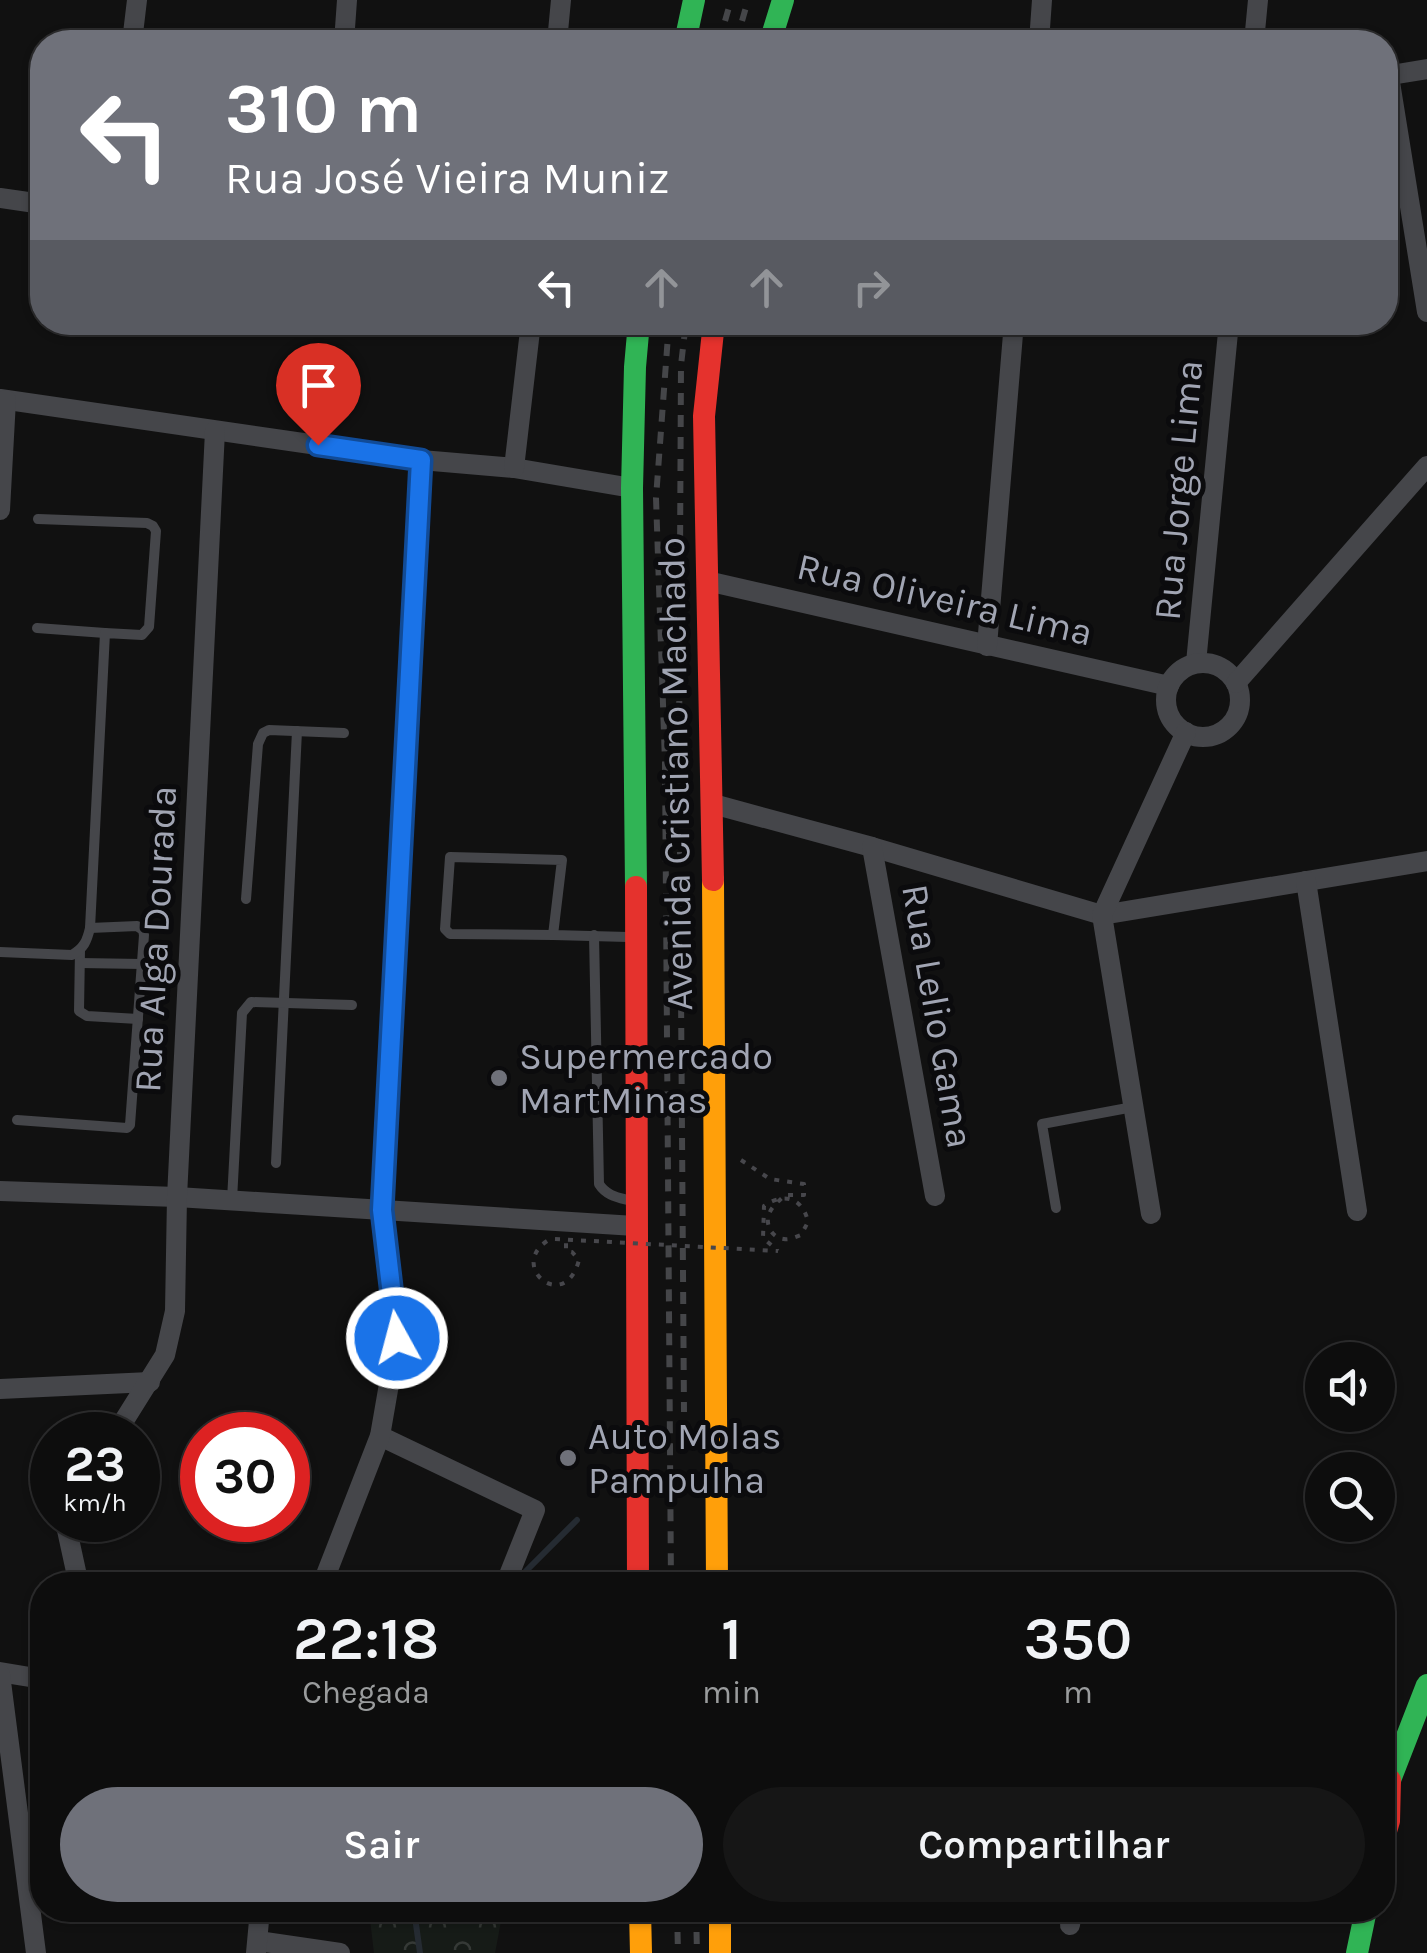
<!DOCTYPE html>
<html lang="pt">
<head>
<meta charset="utf-8">
<style>
  :root { --surface:#0d0d0d; --page:#161616; --text:#f1f3f6; --muted:#9a9c9d; --line:#2d2d2e; --accent:#6f717a }
  body { margin:0; font-family:Karla,sans-serif; background:var(--page); color:var(--text); height:100vh; display:flex; flex-direction:column; font-size:38px; white-space:nowrap }
  * { box-sizing:border-box; margin:0 }
  p { font-size:32px; color:var(--muted) }
  .icon { flex:none; width:55px; height:55px; fill:none; stroke:currentColor; stroke-width:2; stroke-linecap:round; stroke-linejoin:round }
  .map { position:relative; flex:1; overflow:hidden }
  .sheet { position:absolute; left:30px; top:1572px; width:1365px; height:350px; display:flex; flex-direction:column; background:var(--surface); border-radius:40px; box-shadow:0 2px 8px #0004,0 0 0 2px var(--line) }
  .sheet>* { flex:none }
  .hud { position:absolute; left:30px; top:30px; width:1368px; height:305px; border-radius:40px; box-shadow:0 2px 8px #0004,0 0 0 2px var(--line); background:#6f717a; color:#fff; overflow:hidden }
  .buttons { position:absolute; left:1305px; top:1342px; display:grid; gap:20px }
  .buttons a { display:grid; place-items:center; width:90px; height:90px; border-radius:50%; background:var(--surface); box-shadow:0 2px 8px #0004,0 0 0 2px var(--line); font-size:50px }
  .speed { position:absolute; left:30px; top:1412px; display:flex; gap:20px; font-size:50px; font-weight:700; text-align:center }
  .speed>* { display:grid; place-content:center; width:130px; height:130px; border-radius:50%; background:var(--surface); box-shadow:0 2px 8px #0004,0 0 0 2px var(--line); line-height:1 }
  .speed small { font-size:25px; font-weight:400 }
  .speed .limit { border:15px solid #d22; background:#fff; color:#111 }
  .pin { position:absolute; display:grid; place-items:center; width:85px; height:85px; color:#fff; margin:-102px -42px; border-radius:50% 50% 50% 0; rotate:-45deg; box-shadow:0 0 10px #0007 }
  .pin .icon { rotate:45deg }
  .me { position:absolute; width:110px; margin:-55px; rotate:353deg; stroke-linejoin:round; filter:drop-shadow(0 0 8px #0008) }
  .turn { display:flex; align-items:center; gap:35px; height:210px; padding:0 30px; font-size:45px }
  .turn .icon { width:130px; height:130px; stroke-width:2.5 }
  .turn b { display:block; font-size:70px; line-height:85px }
  .lanes { display:flex; align-items:center; height:95px; padding:0 30px; background:#0003; justify-content:center; gap:50px; direction:ltr }
  .lanes .off { opacity:.35 }
  .eta { display:flex; justify-content:space-evenly; align-items:center; height:170px; text-align:center }
  .eta b { font-size:60px; font-weight:600; line-height:70px }
  .button { display:flex; gap:20px; margin-top:auto; padding:20px 30px }
  .button a { flex:1; height:115px; border-radius:60px; background:var(--accent); color:#fff; font-size:40px; font-weight:600; line-height:115px; text-align:center }
  .button a+a { background:var(--page); color:var(--text) }
  .map>svg:first-child { display:block }
  .forest { fill:url(#forest-crowns) }
  .lines { fill:none; stroke-linecap:round; stroke-linejoin:round }
  .stream { stroke:#252b32; stroke-width:6 }
  .path { stroke:#47474c; stroke-width:4; stroke-dasharray:5 8; stroke-linecap:butt }
  .lane { stroke:#45464a; stroke-width:10 }
  .street { stroke:#45464a; stroke-width:20 }
  .fast { stroke:#30b455; stroke-width:22 }
  .slow { stroke:#ff9f0a; stroke-width:22 }
  .jam { stroke:#e5322d; stroke-width:22 }
  .rail { stroke:#454649; stroke-width:6; stroke-dasharray:12 10; stroke-linecap:butt }
  .path-bridge { stroke:#47474c; stroke-width:4; stroke-dasharray:5 8; stroke-linecap:butt }
  .route-casing { stroke:#114b97; stroke-width:25 }
  .route { stroke:#1a73e8; stroke-width:18 }
  .poi-dot { fill:#6f717a; stroke:#0b0b0d; stroke-width:4 }
  .labels { text-anchor:middle; stroke-width:10; stroke-linejoin:round; paint-order:stroke }
  .street-label { font-size:38px; fill:#a1a5b3; stroke:#0b0b0d }
  .poi-label { font-size:38px; fill:#a1a5b3; stroke:#0b0b0d; text-anchor:start }
</style>
</head>
<body>
<div class="map">
<svg width="1427" height="1953" viewBox="0 0 1427 1953">
  <defs>
    <pattern id="forest-crowns" width="20" height="18" patternUnits="userSpaceOnUse" patternTransform="scale(2.5)"><rect width="20" height="18" fill="#161b17"/><path d="M2 6a3 3 0 1 1 6 0M12 15a3 3 0 1 1 6 0" fill="none" stroke="#353936"/></pattern>
  </defs>
  <rect width="100%" height="100%" fill="#111"/>
  <path class="forest" d="M369,1910H503L495,1953H374Z"/>
  <g class="lines">
    <g class="stream">
      <path d="M520,1585L521,1576L577,1520"/>
      <path d="M414,1910L420,1953"/>
    </g>
    <g class="path">
      <path d="M741,1160L770,1179L804,1184V1195H785C779,1201 772,1206 769,1214C765,1225 772,1238 784,1239C789,1240 796,1237 801,1235L808,1222C803,1198 784,1192 764,1206L763,1238L778,1251"/>
      <path d="M547,1241C508,1267 565,1314 579,1260L572,1252L566,1251V1243"/>
    </g>
    <g class="lane">
      <path d="M37,628L105,633"/>
      <path d="M246,899L258,744L263,733L269,730L344,733"/>
      <path d="M553,935L450,934L445,929L450,857L562,860L553,935L628,937"/>
      <path d="M594,935L599,1184C606,1195 616,1197 628,1200"/>
      <path d="M80,950L79,1011L87,1016L138,1019"/>
      <path d="M0,952L72,955C84,948 87,941 90,928L105,633L142,635L149,627L156,531L153,526L147,523L38,519"/>
      <path d="M80,963L142,964"/>
      <path d="M17,1120L127,1128L130,1125L144,935L143,930L137,926L90,928"/>
      <path d="M276,1163L297,731"/>
      <path d="M232,1200L242,1013L251,1002L352,1005"/>
      <path d="M1056,1208L1042,1124L1133,1107"/>
    </g>
    <g class="street">
      <path d="M132,42L137,0"/>
      <path d="M344,42L347,0"/>
      <path d="M557,42L561,0"/>
      <path d="M1039,42L1042,0"/>
      <path d="M1254,42L1258,0"/>
      <path d="M1385,76L1427,69"/>
      <path d="M1389,76L1427,312"/>
      <path d="M0,198L42,204"/>
      <path d="M0,399L421,460L514,468L632,488"/>
      <path d="M514,468L531,322"/>
      <path d="M0,510L6,400"/>
      <path d="M707,581L1169,686"/>
      <path d="M987,646L1014,322"/>
      <path d="M1196,663L1229,322"/>
      <circle cx="1203" cy="700" r="37"/>
      <path d="M1236,683L1427,466"/>
      <path d="M713,804L872,847L1102,915L1427,861"/>
      <path d="M872,847L935,1196"/>
      <path d="M1306,881L1357,1211"/>
      <path d="M0,1191L177,1197L635,1226"/>
      <path d="M1151,1214L1102,915L1186,732"/>
      <path d="M0,1389L150,1382"/>
      <path d="M115,1435L165,1355L175,1311L177,1197L215,431"/>
      <path d="M380,1436L535,1510L505,1585"/>
      <path d="M69,1520L67,1530L79,1585"/>
      <path d="M322,1585L380,1436L397,1338L382,1210L421,460"/>
      <path d="M0,1672L42,1679"/>
      <path d="M0,1674L36,1953"/>
      <path d="M1070,1925L1072,1910"/>
      <path d="M258,1941L340,1953"/>
      <path d="M256,1953L260,1910"/>
    </g>
    <g class="fast">
      <path d="M685,42L694,0"/>
      <path d="M770,42L783,0"/>
      <path d="M636,887L632,488L635,367L639,322"/>
      <path d="M1382,1792L1390,1780L1427,1685"/>
      <path d="M1357,1953L1366,1910"/>
    </g>
    <g class="slow">
      <path d="M713,880L717,1585"/>
      <path d="M640,1910L641,1953"/>
      <path d="M720,1910V1953"/>
    </g>
    <g class="jam">
      <path d="M713,880L704,416L714,322"/>
      <path d="M636,887L638,1585"/>
      <path d="M1382,1845L1389,1821L1390,1780"/>
    </g>
    <g class="rail">
      <path d="M719,42L731,0"/>
      <path d="M736,42L748,0"/>
      <path d="M669,322L656,498L665,763L671,1585"/>
      <path d="M679,757L681,365L686,322"/>
      <path d="M680,852L684,1412"/>
      <path d="M677,1910L678,1953"/>
      <path d="M696,1910L697,1953"/>
    </g>
    <path class="path-bridge" d="M555,1239L778,1251"/>
  </g>
  <g class="lines">
    <g class="route-casing">
      <path id="route" d="M318,445L421,460L382,1210L397,1338"/>
    </g>
    <use href="#route" class="route"/>
  </g>
  <g class="poi-dot">
    <circle cx="499" cy="1078" r="10"/>
    <circle cx="568" cy="1458" r="10"/>
  </g>
  <g class="labels">
    <g class="street-label">
      <text transform="translate(1178 490) rotate(-85)" y="13">Rua Jorge Lima</text>
      <text transform="translate(945 599) rotate(13)" y="13">Rua Oliveira Lima</text>
      <text transform="translate(675 774) rotate(-91)" y="13">Avenida Cristiano Machado</text>
      <text transform="translate(155 939) rotate(-87)" y="13">Rua Alga Dourada</text>
      <text transform="translate(938 1016) rotate(80)" y="13">Rua Lelio Gama</text>
    </g>
    <g class="poi-label">
      <text x="519" y="1069">Supermercado<tspan x="519" dy="44">MartMinas</tspan></text>
      <text x="588" y="1449">Auto Molas<tspan x="588" dy="44">Pampulha</tspan></text>
    </g>
  </g>
</svg>
<div class="buttons">
<a><svg class="icon" aria-label="sound" viewBox="0 0 24 24"><path d="M4 9h4l5-4v14l-5-4H4zM17 9q2 3 0 6"/></svg></a>
<a><svg class="icon" aria-label="search" viewBox="0 0 24 24"><circle cx="10" cy="10" r="6"/><path d="M15 15l6 6"/></svg></a>
</div>
<div class="speed"><div>23<small>km/h</small></div><div class="limit">30</div></div>
<div class="pin" style="left:318px;top:445px;background:#d93025"><svg class="icon" aria-label="arrive" viewBox="0 0 24 24"><path d="M6 21V4h12l-3 4 3 4H6"/></svg></div>
<svg class="me" style="left:397px;top:1338px" viewBox="-20 -20 40 40"><circle r="17" fill="#1a73e8" stroke="#fff" stroke-width="3"/><path d="M0-11L8 9 0 5-8 9z" fill="#fff"/></svg>
<div class="hud">
<div class="turn"><svg class="icon" aria-label="left" viewBox="0 0 24 24"><path d="M17 20v-9H6M10 6l-5 5 5 5"/></svg><div><b>310 m</b>Rua José Vieira Muniz</div></div>
<div class="lanes"><svg class="icon" aria-label="left" viewBox="0 0 24 24"><path d="M17 20v-9H6M10 6l-5 5 5 5"/></svg><svg class="icon off" aria-label="ahead" viewBox="0 0 24 24"><path d="M12 20V5M6 11l6-6 6 6"/></svg><svg class="icon off" aria-label="ahead" viewBox="0 0 24 24"><path d="M12 20V5M6 11l6-6 6 6"/></svg><svg class="icon off" aria-label="right" viewBox="0 0 24 24"><path d="M7 20v-9h11M14 6l5 5-5 5"/></svg></div>
</div>
<section class="sheet">
<div class="eta">
<div><b>22:18</b><p>Chegada</p></div>
<div><b>1</b><p>min</p></div>
<div><b>350</b><p>m</p></div>
</div>
<div class="button"><a>Sair</a><a>Compartilhar</a></div>
</section>
</div>
</body>
</html>
